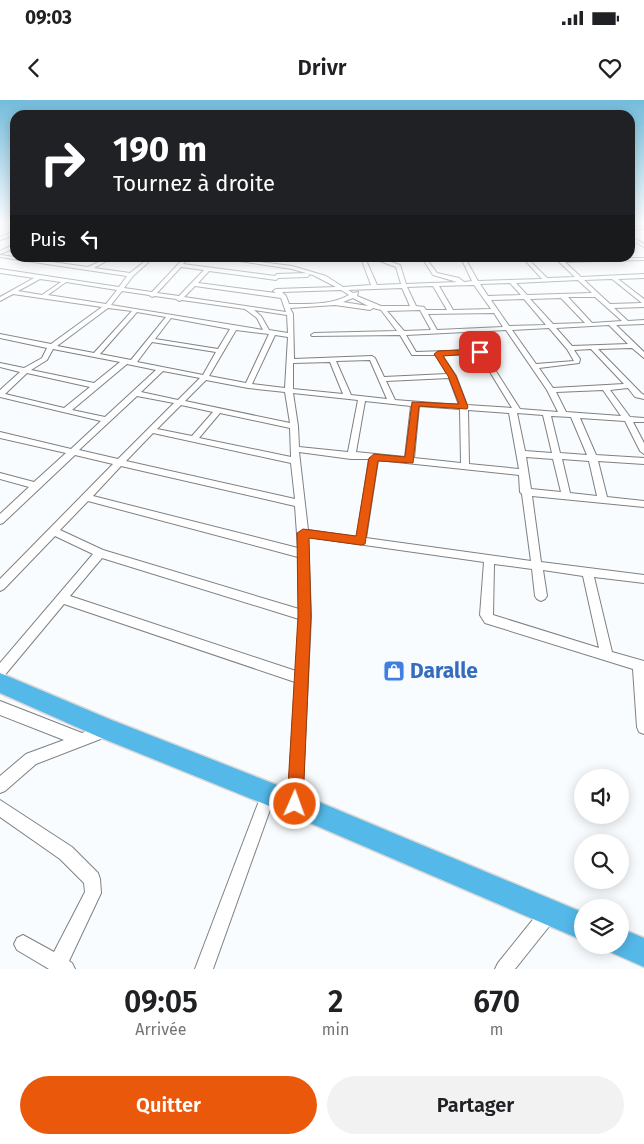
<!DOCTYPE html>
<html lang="fr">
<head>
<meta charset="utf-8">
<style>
  :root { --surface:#fff; --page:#f2f2f2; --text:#202124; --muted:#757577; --accent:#ea580c }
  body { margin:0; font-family:"Fira Sans",sans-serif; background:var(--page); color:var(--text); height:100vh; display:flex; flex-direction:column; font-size:19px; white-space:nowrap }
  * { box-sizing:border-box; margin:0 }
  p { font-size:16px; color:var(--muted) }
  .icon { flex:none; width:28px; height:28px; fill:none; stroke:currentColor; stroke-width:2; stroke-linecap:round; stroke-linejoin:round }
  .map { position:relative; height:869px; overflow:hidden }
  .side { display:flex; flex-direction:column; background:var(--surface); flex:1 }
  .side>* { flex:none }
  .hud { position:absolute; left:10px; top:10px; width:625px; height:152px; border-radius:15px; box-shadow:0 2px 12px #0003; background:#202124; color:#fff; overflow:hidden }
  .buttons { position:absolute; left:574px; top:669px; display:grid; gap:10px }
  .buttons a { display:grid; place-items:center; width:55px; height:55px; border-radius:50%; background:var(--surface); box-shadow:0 2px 12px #0003; font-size:25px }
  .pin { position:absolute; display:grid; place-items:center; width:42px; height:42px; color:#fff; margin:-21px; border-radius:10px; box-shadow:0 2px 8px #0006 }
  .me { position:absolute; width:55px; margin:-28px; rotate:2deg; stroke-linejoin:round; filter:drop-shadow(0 0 4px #0008) }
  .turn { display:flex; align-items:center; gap:18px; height:105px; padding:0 20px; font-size:22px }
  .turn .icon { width:65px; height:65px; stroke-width:2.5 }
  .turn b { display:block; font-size:35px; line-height:42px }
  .then { display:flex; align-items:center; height:48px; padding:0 20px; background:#0003; gap:10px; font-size:19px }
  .eta { display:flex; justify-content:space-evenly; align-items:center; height:85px; text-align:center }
  .eta b { font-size:30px; font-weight:600; line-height:35px }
  .button { display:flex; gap:10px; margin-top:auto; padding:10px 20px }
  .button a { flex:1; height:58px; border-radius:30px; background:var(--accent); color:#fff; font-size:20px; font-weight:600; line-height:58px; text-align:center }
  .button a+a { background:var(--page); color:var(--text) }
  .status { display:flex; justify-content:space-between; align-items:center; height:35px; padding:0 25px; background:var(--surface); direction:ltr }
  .status svg { height:14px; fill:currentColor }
  header { display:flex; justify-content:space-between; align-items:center; height:65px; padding:0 20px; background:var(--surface); font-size:22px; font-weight:600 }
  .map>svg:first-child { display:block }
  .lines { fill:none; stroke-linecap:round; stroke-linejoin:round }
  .minor-casing { stroke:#7e8183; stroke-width:2 }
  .trunk-casing { stroke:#d8d8d8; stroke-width:3 }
  .minor { fill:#fff; fill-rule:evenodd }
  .trunk { fill:#54b8e8; fill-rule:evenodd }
  .route { fill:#ea580c; stroke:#983908 }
  .labels { text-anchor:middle; stroke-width:5; stroke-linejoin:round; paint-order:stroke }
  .near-shop-label { font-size:21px; font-weight:bold; fill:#366cbe; stroke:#f9fcfe; text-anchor:start }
</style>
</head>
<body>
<div class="status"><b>09:03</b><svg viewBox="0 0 49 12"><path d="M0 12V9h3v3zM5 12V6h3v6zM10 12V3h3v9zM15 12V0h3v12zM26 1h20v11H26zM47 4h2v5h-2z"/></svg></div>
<header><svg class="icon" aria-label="back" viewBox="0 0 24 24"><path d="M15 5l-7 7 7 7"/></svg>Drivr<svg class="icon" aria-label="heart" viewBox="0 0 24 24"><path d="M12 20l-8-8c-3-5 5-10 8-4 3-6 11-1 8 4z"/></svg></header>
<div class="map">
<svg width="644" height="869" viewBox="0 0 644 869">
  <rect width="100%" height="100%" fill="#f9fcfe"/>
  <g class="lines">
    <g class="minor-casing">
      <g id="minor">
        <path d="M0,124H6L0,127Z"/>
        <path d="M644,127V129L630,130V128Z"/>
        <path d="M13,132H15V135L0,140V137Z"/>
        <path d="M630,136L644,144V147L630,139Z"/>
        <path d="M13,145H15V148L0,154V151Z"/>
        <path d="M0,155L88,167L107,158H112L94,168L130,173L149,158H153L133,176L124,188L152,192L184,158H188L183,164L275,176L277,174L307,173L310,175L307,177L278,178L276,180L209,171L198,183L276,193L273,191L276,189L336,187L313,175L292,169L219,158H229L292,166L326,176L343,187L371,185L361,158H365L377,185L401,184L396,167L374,159V158H379L400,165L406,184L457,182L433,175L422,158H426L437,173L459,178L464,182L472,181L461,158H465L478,181L542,179L523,158H527L547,178L575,177L555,158H559L562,159L644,158V160L565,162L581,177L644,174V178L618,179L644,199V207L614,208L628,221L644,220V224L616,225L644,252V258L632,248L598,249L641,293L644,295V299L635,297L628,288L610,290L630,317L644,318V322H633L644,343V354L640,351L625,321L580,318L596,355L644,358V364L598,361L607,397L644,401V407L532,396L541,462L644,475V483L594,477L612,552L644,561V634L639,632L637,627L633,569L485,523L480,515L484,462L308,437L311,516L302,704L300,709L295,711L290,709L288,704L295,582L64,504L4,576L0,578V563L93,454L55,436L4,489L0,491V479L113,364L75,355L3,423L0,424V414L29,387L0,379V373L34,382L66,353L0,338V332L71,349L101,321L0,297V290L20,272L0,267V263L24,268L42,258L47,248L0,238V234L51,244L102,207L13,194L0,201V197L34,178L0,173V169L119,187L127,176L0,157ZM181,167L204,170L179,196L157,193ZM40,179L61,182L42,195L18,191ZM612,179L642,203L610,204L584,180ZM578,180L592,193L527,195L516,183ZM66,182L117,190L106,204L48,195ZM510,183L521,195L488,196L480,184ZM474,185L491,209L453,210L439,186ZM195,186L281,198L286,212L184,197ZM433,186L447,210H426L424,207L416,206L407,187ZM402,188L410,206H381L357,196L358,192L353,193L348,190ZM341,190L349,195C331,205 309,204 289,204L286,196L282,192ZM122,191L149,195L152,197L155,196L176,199L179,201L182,200L245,209L257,218L263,230L111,205ZM568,197H595L622,221L592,223ZM353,198L368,206L343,202ZM561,198L585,223L553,224L530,199ZM524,199L546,225L509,226L491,200ZM335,205L370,210L373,208L381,210L397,231L314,233L311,235L312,236L400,235L412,255H436L447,274L384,277L375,258L372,256L294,259L293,214L290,208ZM108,208L132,211L94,253L57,246ZM254,210L287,215L288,233L269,230L261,216ZM420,210L431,230L404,231L387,211ZM137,212L166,217L131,260L100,254ZM494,213L503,227L437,230L428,214ZM171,218L230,229L218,249L155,239ZM609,225L628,244L572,246L556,228ZM549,228L567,249L574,261L536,264L512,230ZM236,230L269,234L246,283L209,276ZM506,230L547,290L558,312L520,309L471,232ZM465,232L476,250L416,252L406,235ZM275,235L288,237L285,288L252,284ZM152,242L216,252L203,275L137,262ZM53,249L120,262L94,283L31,270L47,260ZM591,249L624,284L553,288L539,268L579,263L580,259L574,250ZM479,254L512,308L467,305L456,276L442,255ZM370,260L387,299L351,295L336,261ZM330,262L343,294L293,289V263ZM127,264L156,270L105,317L72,310ZM163,271L200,278L178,300L141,292ZM27,273L90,287L64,308L5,294ZM449,278L459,305L395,300L386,281ZM206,280L248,288L285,292L290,323L185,301ZM603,290L621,316L566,312L556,292ZM293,293L358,300L348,352L299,347L298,326ZM137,296L174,303L118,359L79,350ZM365,301L411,306L405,357L356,352ZM181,305L213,312L192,336L157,329ZM419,306L460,309L461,363L414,358ZM468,310L509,313L519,369L469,364ZM220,313L290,328L291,357L199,338ZM517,313L543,315L552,353L525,351ZM551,316L571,317L587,355L560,353ZM153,333L291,363L295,399L126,361ZM299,352L351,359H369L357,437L308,430ZM526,357L553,359L561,392L531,389ZM562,359L589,361L597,396L570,393ZM378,360L519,375L520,392L522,394L531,461L366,438ZM121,366L295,406L298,448L93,396ZM88,401L298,457L299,509L103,450L60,430ZM102,458L299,519L296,571L70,496ZM494,464L532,469L535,496L537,499L541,501L545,499L547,496L543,470L583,476L599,548L493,515Z"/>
        <path d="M0,601L82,633L106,623L111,625L113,630L111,635L36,664L5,691L0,693V676L26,654L64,640L0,615Z"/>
        <path d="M269,686L274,688L276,693L213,869H195L262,693L264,688Z"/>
        <path d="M0,700L72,747L98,773L100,779L101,793L69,861L72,863L75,869H49L17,850L14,844L17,838L23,835L54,852L85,792L84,783L60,759L0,717Z"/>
        <path d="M549,805L555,807L557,813L555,819L515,869H495L498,863L543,807Z"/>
      </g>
    </g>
    <g class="trunk-casing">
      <g id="trunk">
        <path d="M0,573L109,619L295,692L582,812V840L289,714L99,637L0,593Z"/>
        <path d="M620,828L644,838V867L610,852L607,845H620Z"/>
      </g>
    </g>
    <use href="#minor" class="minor"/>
    <use href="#trunk" class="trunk"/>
  </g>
  <linearGradient id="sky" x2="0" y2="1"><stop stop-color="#73bcdc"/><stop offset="0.5" stop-color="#fcfeff"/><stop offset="1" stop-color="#fcfeff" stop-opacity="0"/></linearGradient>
  <rect width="644" height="246" fill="url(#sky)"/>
  <path class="route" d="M480,249L483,250V253L443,256L456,276L468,307L467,309L419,306L413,363L378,361L365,444L361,445L309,438L311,516L303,704L301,710L295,712L289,710L287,704L298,516L297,433L303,429L356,436L369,358L374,354L405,357L412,302L459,304L448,276L434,254L438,251Z"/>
  <defs>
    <g id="shop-square" transform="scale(1.125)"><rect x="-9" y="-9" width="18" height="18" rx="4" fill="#3f7fe0" stroke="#f9fcfe"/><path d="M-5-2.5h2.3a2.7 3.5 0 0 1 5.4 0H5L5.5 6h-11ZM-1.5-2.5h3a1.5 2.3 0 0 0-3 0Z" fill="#fff"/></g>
  </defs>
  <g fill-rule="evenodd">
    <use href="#shop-square" x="394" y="571"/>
  </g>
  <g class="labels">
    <g class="near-shop-label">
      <text x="410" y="578">Daralle</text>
    </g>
  </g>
</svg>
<div class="buttons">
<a><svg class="icon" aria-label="sound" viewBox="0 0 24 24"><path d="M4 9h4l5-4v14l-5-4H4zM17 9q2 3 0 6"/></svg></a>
<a><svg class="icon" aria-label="search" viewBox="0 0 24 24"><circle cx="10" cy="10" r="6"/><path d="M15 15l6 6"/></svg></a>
<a><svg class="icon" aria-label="layers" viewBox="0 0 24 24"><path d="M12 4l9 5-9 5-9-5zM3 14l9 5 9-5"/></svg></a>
</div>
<div class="pin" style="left:480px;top:252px;background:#d93025"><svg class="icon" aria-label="arrive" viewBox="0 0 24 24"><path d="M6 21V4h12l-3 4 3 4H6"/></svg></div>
<svg class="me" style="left:295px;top:704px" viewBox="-20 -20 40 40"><circle r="17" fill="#ea580c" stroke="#fff" stroke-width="3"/><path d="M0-11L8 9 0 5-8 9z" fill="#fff"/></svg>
<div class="hud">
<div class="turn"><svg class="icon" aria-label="right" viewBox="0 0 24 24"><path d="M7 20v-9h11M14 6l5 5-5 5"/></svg><div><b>190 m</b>Tournez à droite</div></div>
<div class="then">Puis<svg class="icon" aria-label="left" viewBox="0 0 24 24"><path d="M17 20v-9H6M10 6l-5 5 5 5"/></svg></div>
</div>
</div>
<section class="side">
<div class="eta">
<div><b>09:05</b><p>Arrivée</p></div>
<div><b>2</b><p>min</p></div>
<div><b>670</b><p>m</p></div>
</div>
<div class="button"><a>Quitter</a><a>Partager</a></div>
</section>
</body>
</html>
